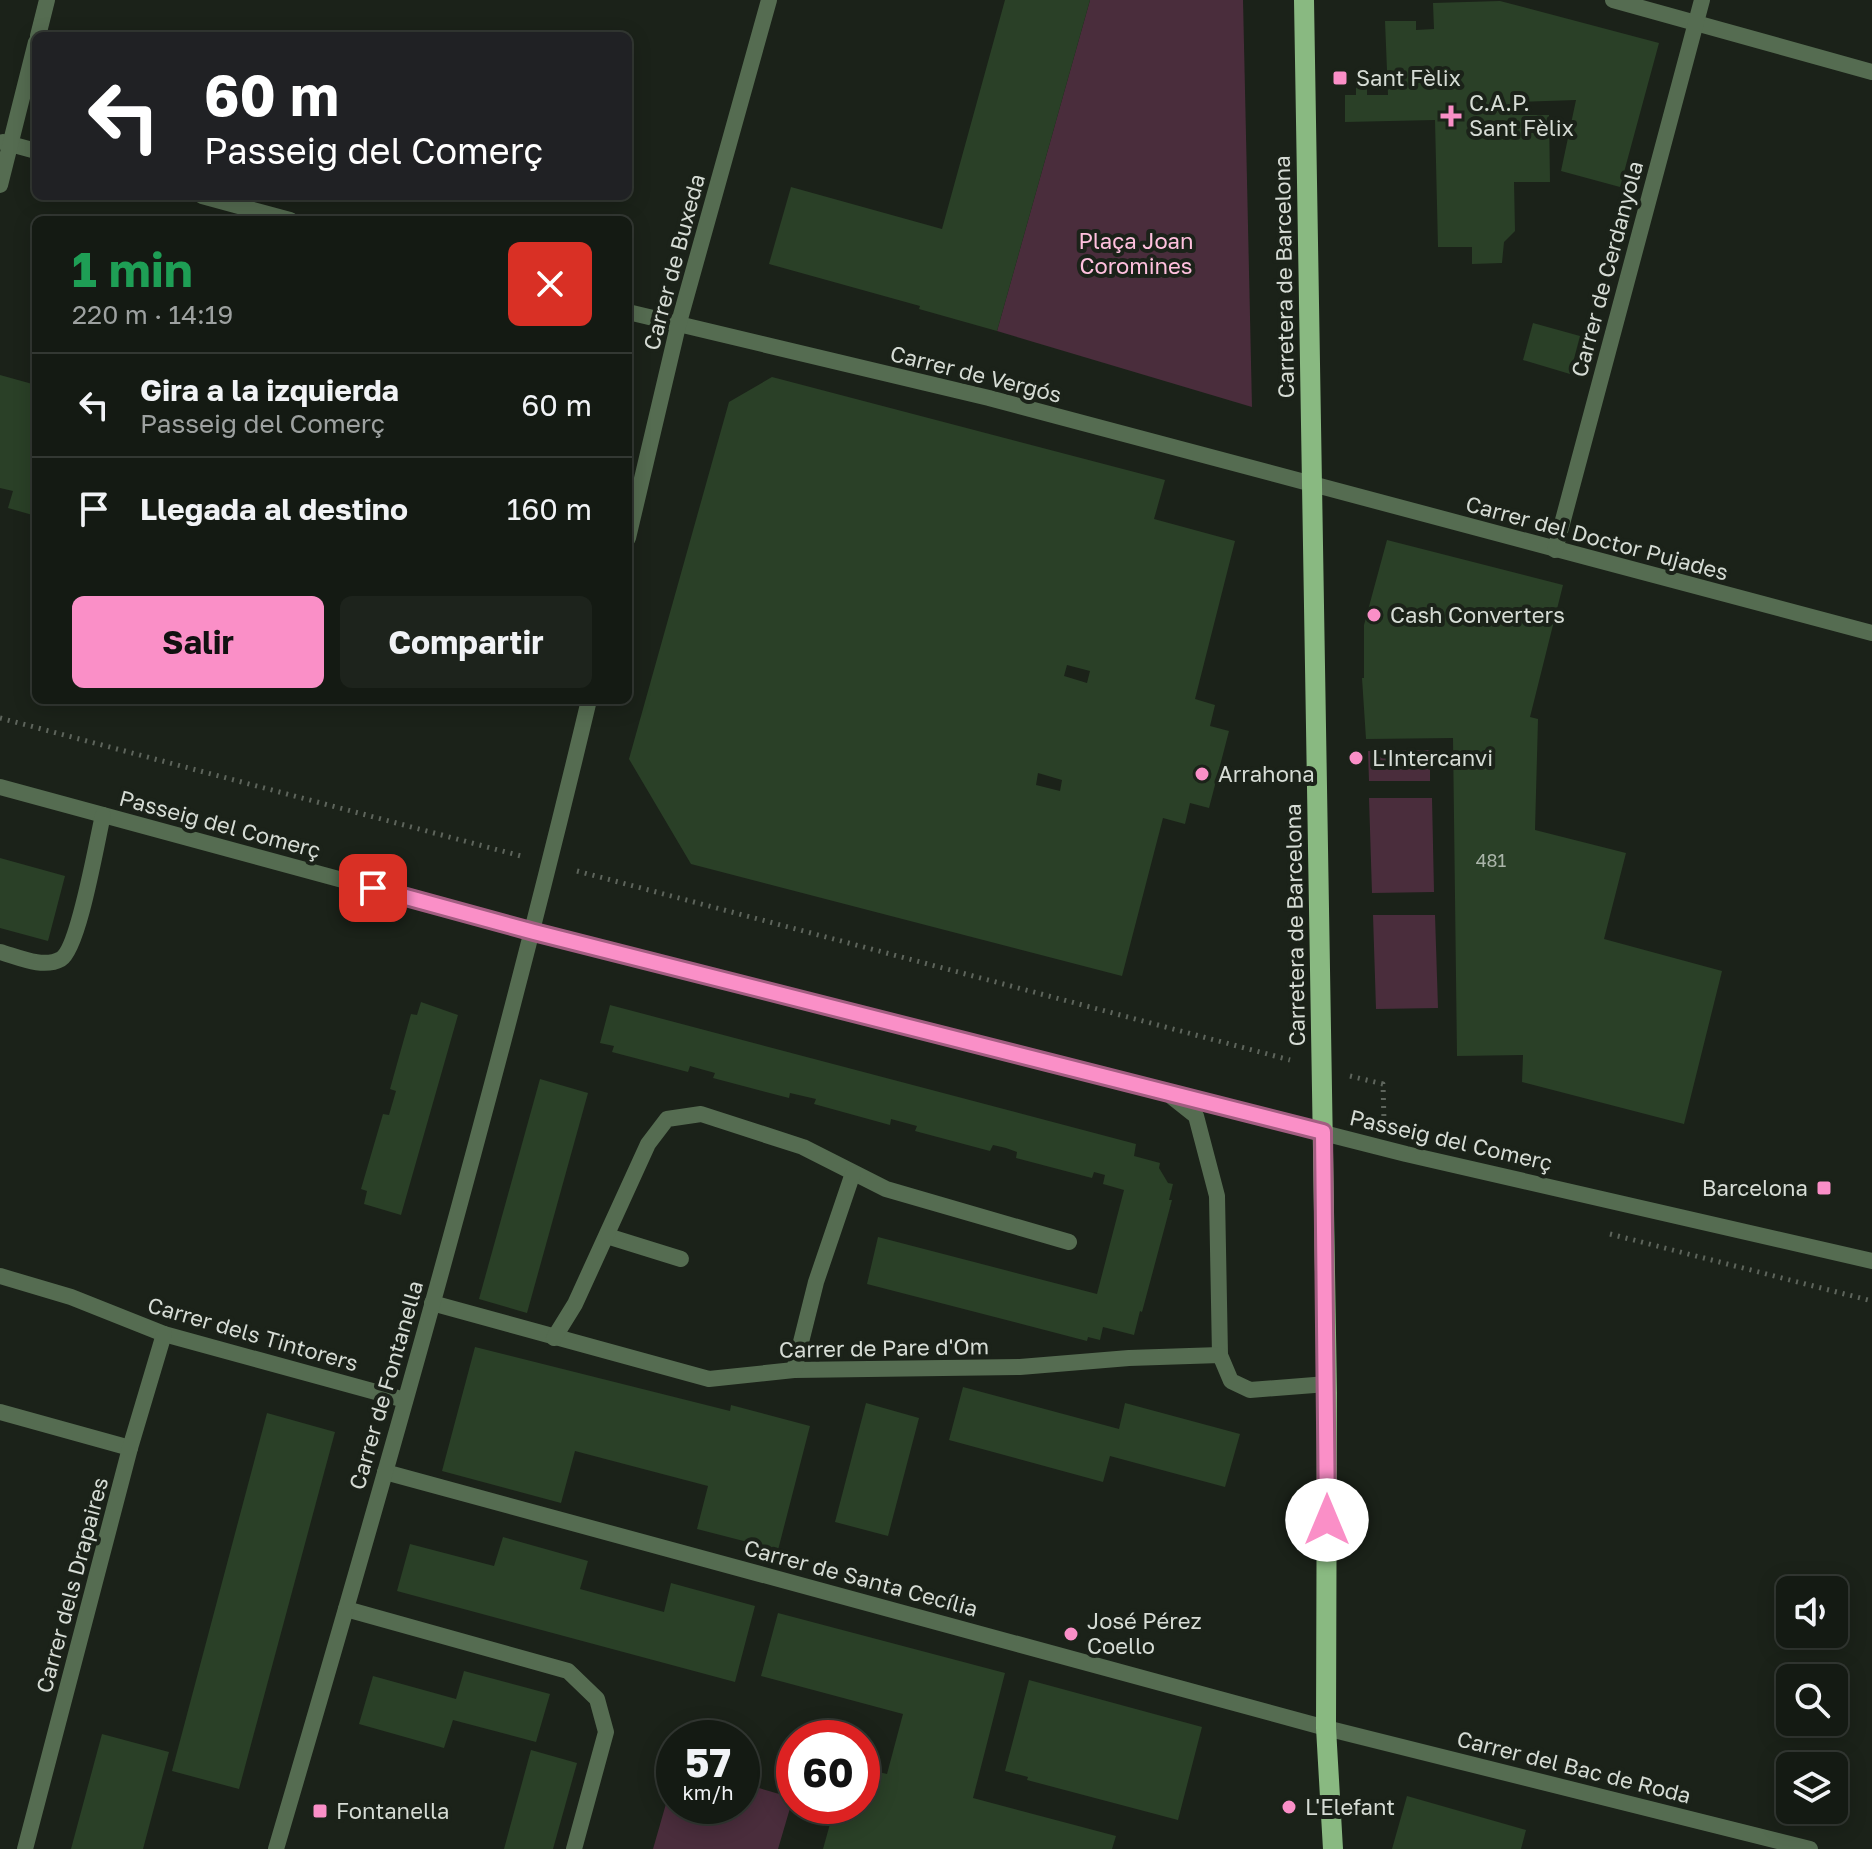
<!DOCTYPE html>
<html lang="es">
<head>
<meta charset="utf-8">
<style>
  :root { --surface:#141a13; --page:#1d231c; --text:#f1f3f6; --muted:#9da1a0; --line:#333833; --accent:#fa8fc7 }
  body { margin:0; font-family:"Golos Text",sans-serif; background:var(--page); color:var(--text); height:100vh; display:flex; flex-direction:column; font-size:30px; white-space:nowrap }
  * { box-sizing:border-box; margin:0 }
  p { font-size:26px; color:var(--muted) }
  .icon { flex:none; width:44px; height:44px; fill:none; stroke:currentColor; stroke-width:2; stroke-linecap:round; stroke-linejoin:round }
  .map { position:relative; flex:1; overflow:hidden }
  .side { position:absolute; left:32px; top:216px; width:600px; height:488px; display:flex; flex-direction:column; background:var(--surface); border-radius:12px; box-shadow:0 4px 20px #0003,0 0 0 2px var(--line) }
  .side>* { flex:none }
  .hud { position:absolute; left:32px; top:32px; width:600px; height:168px; border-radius:12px; box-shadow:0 4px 20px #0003,0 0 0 2px var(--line); background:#202124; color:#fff; overflow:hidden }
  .fabs { position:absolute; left:1776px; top:1576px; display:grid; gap:16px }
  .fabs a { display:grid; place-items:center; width:72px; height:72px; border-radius:12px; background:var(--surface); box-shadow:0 4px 20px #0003,0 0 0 2px var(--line); font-size:40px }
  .speed { position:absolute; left:656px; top:1720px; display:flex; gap:16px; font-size:40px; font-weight:700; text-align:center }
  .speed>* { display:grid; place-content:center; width:104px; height:104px; border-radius:50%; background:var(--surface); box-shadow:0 4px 20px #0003,0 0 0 2px var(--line); line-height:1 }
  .speed small { font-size:20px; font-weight:400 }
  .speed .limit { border:12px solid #d22; background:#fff; color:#111 }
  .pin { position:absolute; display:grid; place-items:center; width:68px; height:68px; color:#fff; margin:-34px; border-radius:16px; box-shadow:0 4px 12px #0006 }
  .me { position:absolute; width:88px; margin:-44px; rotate:0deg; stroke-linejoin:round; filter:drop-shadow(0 0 6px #0008) }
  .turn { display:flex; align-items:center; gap:28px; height:168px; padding:0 40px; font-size:36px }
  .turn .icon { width:104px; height:104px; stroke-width:2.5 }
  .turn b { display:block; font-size:56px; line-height:68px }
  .round { display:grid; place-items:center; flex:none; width:84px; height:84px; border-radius:12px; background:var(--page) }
  .summary { display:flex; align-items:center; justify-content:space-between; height:136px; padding:0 40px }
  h1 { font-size:48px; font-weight:700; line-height:60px; color:#1e9e55 }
  .cta { display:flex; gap:16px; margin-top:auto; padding:16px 40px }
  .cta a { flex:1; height:92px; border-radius:12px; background:var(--accent); color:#111; font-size:32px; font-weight:700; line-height:92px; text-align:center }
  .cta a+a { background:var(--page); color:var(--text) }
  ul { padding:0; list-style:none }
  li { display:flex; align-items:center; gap:24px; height:104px; padding:0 40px; border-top:2px solid var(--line) }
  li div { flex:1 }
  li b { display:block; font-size:30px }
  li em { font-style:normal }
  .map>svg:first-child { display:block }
  .green { fill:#4a2d3c }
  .building { fill:#2a4027; fill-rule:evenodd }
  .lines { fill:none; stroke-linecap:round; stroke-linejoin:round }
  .path { stroke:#5e655c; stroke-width:5; stroke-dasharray:2 6; stroke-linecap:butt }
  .minor { stroke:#556c51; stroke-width:16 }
  .primary { stroke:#89b981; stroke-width:20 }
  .route-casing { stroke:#a25d81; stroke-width:20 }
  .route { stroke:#fa8fc7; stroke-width:14 }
  .poi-dot { fill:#fa8fc7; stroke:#1b2219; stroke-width:3 }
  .labels { text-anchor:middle; stroke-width:8; stroke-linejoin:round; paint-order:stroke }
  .number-label { font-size:18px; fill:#abb5aa }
  .poi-label { font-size:22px; fill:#d6dcd5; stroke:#1b2219; text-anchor:start }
  .park-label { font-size:22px; fill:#ffc0de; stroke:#1b2219 }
  .street-label { font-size:22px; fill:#d6dcd5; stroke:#1b2219 }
</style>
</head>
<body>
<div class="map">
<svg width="1872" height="1849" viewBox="0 0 1872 1849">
  <rect width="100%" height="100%" fill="#1b2219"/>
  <g class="green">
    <path d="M1090,0H1243L1252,407L997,331Z"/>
    <path d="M1430,750V781H1369L1368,751Z"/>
    <path d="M1369,798H1432L1434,892L1372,893Z"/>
    <path d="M1373,915H1435L1438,1008L1376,1009Z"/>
    <path d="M674,1776V1806H742V1783L793,1798L778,1849H653Z"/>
  </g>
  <g class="building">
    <path d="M1005,0H1090L997,331L919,309L920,306L769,264L791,187L942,229Z"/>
    <path d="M1500,1L1659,43L1620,187L1561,171L1576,100L1513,102V115H1549L1550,182H1514L1515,231L1504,242L1502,263L1472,264V247H1438L1435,120L1345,122V95H1356V70H1367V95H1388L1385,21H1416V30L1434,29L1433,3Z"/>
    <path d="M1533,323L1580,336L1570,374L1523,360Z"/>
    <path d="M0,375L36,385V516L8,508L13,491L0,488Z"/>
    <path d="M772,377L1165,480L1154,519L1235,541L1195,699L1215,705L1210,726L1229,731L1209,808L1190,803L1185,824L1163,818L1122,976L691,864L629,759L729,402ZM1067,665L1090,671L1087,683L1064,676ZM1038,773L1062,780L1060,791L1036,785Z"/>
    <path d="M1387,540L1563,585L1530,717L1538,719L1535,830L1626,853L1604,939L1722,971L1684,1124L1522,1082L1523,1055L1457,1056L1453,738L1366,739L1362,678H1364V625Z"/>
    <path d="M0,858L65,876L48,941L0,928Z"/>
    <path d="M421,1002L458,1015L401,1215L364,1204L367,1191L361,1189L383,1114L389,1115L396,1091L390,1089L411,1014L417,1015Z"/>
    <path d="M610,1005L1136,1144L1134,1156L1160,1163L1159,1168L1168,1183L1173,1184L1169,1200H1172L1142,1312L1140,1311L1134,1335L1103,1327L1100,1340L1088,1337L1087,1341L867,1284L878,1237L1097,1294L1124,1190L1103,1184L1105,1175L1094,1172L1092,1178L1016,1158L1017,1152L1006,1148L993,1145L990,1151L915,1131L917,1126L891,1119L890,1125L814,1104L816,1099L790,1093L789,1098L713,1078L715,1073L690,1066L688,1072L612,1052L614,1046L600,1043Z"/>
    <path d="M540,1079L588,1093L527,1313L479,1299Z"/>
    <path d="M475,1347L730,1411L731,1405L810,1426L778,1550L697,1529L708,1486L575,1451L561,1503L442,1471Z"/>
    <path d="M963,1387L1119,1429L1125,1403L1240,1434L1225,1487L1110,1456L1103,1482L949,1440Z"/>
    <path d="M866,1403L919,1418L888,1536L835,1522Z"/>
    <path d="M267,1413L335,1432L239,1789L172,1771Z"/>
    <path d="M503,1537L588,1561L580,1589L664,1612L671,1583L755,1606L735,1682L397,1591L410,1544L494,1566Z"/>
    <path d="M778,1613L1005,1673L973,1798L1116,1836L1112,1849H823L835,1806H862V1768L887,1774L903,1714L761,1676Z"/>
    <path d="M464,1671L550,1694L536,1742L453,1720L444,1748L359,1724L373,1676L456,1699Z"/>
    <path d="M1029,1680L1202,1727L1178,1820L1027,1780L1028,1777L1005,1771Z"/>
    <path d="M102,1734L169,1752L143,1849H71Z"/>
    <path d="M531,1750L577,1763L553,1849H504Z"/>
    <path d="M1407,1796L1526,1830L1521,1849H1392Z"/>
  </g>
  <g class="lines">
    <g class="path">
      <path d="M0,718L521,856"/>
      <path d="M577,871L1290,1060"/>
      <path d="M1350,1076L1383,1084L1384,1121"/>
      <path d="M1610,1234L1872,1301"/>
    </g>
    <g class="minor">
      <path d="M1613,0L1872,72"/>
      <path d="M38,36L47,0"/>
      <path d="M3,142L36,151"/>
      <path d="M0,185L36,42"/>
      <path d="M202,196L290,220"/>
      <path d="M628,312L989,398L1872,633"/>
      <path d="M628,538L678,326L769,0"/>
      <path d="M1555,550L1702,0"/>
      <path d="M0,787L534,932L1406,1154L1872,1261"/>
      <path d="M0,952C18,957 43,969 61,959C79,948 97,840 103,815"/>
      <path d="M1172,1097L1196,1116L1217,1196L1220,1355"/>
      <path d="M607,1236L681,1259"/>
      <path d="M0,1276L71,1297L164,1334L405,1400"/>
      <path d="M432,1303L709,1379L794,1370L1020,1367L1129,1358L1220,1355L1231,1381L1250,1390L1327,1384"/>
      <path d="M554,1338L575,1304L648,1144L667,1119L701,1114L803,1147L886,1189L1069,1242"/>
      <path d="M794,1370L816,1282L853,1173"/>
      <path d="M0,1412L130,1448"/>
      <path d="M385,1472L1326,1728L1810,1849"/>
      <path d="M346,1609L568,1671L597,1699L606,1732L574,1849"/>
      <path d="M25,1849L130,1448L164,1334"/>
      <path d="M276,1849C388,1468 497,1086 589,700"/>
    </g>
    <path class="primary" d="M1304,0L1327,1393L1326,1728L1333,1849"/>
  </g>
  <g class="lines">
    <g class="route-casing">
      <path id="route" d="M373,888L534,932L1323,1132L1327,1520"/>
    </g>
    <use href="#route" class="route"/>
  </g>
  <g class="poi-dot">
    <rect x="1332" y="70" width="16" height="16" rx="4"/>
    <path d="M1447 104h8v8h8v8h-8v8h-8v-8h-8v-8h8z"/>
    <circle cx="1374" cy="615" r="8"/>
    <circle cx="1356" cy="758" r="8"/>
    <circle cx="1202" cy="774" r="8"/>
    <rect x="1816" y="1180" width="16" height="16" rx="4"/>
    <circle cx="1071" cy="1634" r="8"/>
    <circle cx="1289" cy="1807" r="8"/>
    <rect x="312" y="1803" width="16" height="16" rx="4"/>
  </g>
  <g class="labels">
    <g class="number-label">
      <text x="1491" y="867">481</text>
    </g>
    <g class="poi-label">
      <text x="1356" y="86">Sant Fèlix</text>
      <text x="1469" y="111">C.A.P.<tspan x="1469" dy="25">Sant Fèlix</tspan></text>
      <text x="1390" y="623">Cash Converters</text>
      <text x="1372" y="766">L'Intercanvi</text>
      <text x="1218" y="782">Arrahona</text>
      <text x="1808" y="1196" text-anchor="end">Barcelona</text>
      <text x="1087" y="1629">José Pérez<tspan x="1087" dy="25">Coello</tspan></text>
      <text x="1305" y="1815">L'Elefant</text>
      <text x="336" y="1819">Fontanella</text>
    </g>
    <g class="park-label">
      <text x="1136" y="249">Plaça Joan<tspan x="1136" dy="25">Coromines</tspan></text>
    </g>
    <g class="street-label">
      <text transform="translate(674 262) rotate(-75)" y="8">Carrer de Buxeda</text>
      <text transform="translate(1607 269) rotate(-75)" y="8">Carrer de Cerdanyola</text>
      <text transform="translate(1284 277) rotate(-91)" y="8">Carretera de Barcelona</text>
      <text transform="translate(976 374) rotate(14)" y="8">Carrer de Vergós</text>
      <text transform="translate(1597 538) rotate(15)" y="8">Carrer del Doctor Pujades</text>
      <text transform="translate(220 824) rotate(15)" y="8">Passeig del Comerç</text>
      <text transform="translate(1295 925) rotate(-91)" y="8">Carretera de Barcelona</text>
      <text transform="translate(1451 1140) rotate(13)" y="8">Passeig del Comerç</text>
      <text transform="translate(253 1334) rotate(16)" y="8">Carrer dels Tintorers</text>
      <text transform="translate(884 1348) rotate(-1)" y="8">Carrer de Pare d'Om</text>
      <text transform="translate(386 1385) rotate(-74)" y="8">Carrer de Fontanella</text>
      <text transform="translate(861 1578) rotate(15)" y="8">Carrer de Santa Cecília</text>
      <text transform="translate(72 1585) rotate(-75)" y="8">Carrer dels Drapaires</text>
      <text transform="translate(1574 1767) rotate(14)" y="8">Carrer del Bac de Roda</text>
    </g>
  </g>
</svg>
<div class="fabs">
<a><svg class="icon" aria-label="sound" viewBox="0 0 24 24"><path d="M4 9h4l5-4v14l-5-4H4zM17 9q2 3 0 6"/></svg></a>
<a><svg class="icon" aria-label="search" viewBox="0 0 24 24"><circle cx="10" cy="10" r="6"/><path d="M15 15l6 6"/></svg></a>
<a><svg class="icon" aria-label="layers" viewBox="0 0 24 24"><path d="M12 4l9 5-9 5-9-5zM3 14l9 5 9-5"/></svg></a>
</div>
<div class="speed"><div>57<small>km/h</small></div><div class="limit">60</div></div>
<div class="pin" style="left:373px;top:888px;background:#d93025"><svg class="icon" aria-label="arrive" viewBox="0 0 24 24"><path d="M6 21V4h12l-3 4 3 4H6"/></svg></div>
<svg class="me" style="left:1327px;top:1520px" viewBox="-20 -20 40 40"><circle r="19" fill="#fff"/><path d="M0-13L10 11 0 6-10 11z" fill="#fa8fc7"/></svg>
<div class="hud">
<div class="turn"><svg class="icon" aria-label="left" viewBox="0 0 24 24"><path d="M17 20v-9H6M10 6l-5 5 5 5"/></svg><div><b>60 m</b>Passeig del Comerç</div></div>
</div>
<section class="side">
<div class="summary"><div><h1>1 min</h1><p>220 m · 14:19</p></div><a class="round" style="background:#d93025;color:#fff"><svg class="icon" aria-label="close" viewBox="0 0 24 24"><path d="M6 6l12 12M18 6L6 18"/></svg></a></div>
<ul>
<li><svg class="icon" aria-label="left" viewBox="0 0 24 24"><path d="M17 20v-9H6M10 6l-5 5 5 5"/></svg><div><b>Gira a la izquierda</b><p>Passeig del Comerç</p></div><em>60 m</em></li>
<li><svg class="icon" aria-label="arrive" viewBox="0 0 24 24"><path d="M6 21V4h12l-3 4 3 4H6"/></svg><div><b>Llegada al destino</b></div><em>160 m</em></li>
</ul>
<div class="cta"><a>Salir</a><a>Compartir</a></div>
</section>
</div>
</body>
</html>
